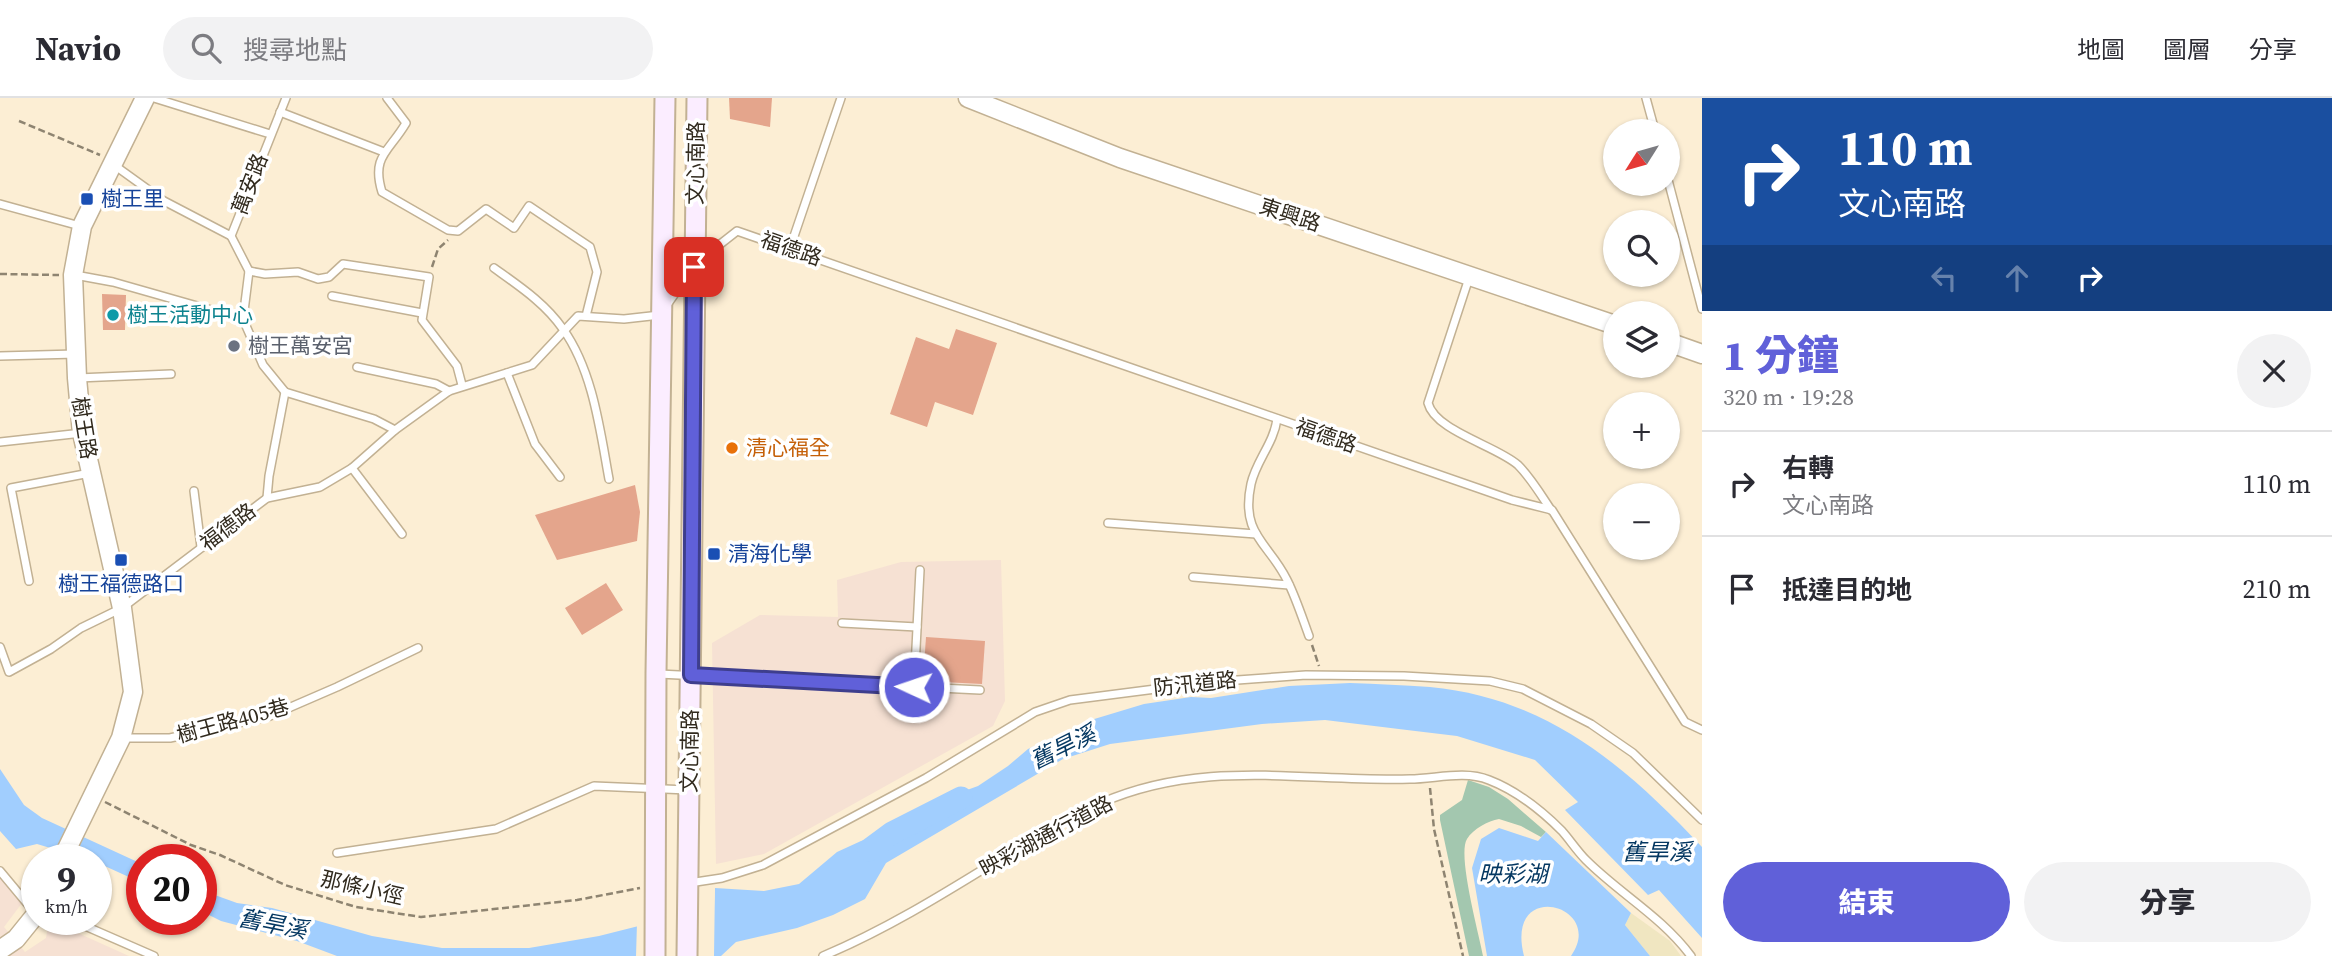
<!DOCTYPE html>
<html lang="zh-TW">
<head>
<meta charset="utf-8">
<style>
  :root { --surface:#fff; --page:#f2f2f3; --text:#2b2b33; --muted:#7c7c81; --line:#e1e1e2; --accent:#6060d9 }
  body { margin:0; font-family:"Source Serif 4","Noto Sans TC",serif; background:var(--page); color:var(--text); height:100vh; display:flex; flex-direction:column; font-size:26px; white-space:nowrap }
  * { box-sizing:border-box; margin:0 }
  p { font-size:23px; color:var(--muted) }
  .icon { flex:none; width:38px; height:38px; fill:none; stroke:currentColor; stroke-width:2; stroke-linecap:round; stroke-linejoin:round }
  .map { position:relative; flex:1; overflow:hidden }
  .sheet { display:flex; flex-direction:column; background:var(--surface); width:630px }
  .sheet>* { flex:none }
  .banner { background:#1a4fa0; color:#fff; overflow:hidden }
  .needle { width:46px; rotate:233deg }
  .tools { position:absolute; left:1603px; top:21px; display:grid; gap:14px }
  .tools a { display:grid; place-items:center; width:77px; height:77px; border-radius:50%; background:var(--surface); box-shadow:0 2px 5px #0004; font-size:35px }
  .speed { position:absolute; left:21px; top:746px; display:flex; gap:14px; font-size:35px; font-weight:700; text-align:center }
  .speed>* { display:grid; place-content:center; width:91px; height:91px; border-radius:50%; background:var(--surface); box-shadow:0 2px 5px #0004; line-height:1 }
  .speed small { font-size:18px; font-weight:400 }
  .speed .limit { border:10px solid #d22; background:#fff; color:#111 }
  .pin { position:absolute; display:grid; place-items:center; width:60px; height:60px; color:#fff; margin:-30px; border-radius:14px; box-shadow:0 4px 10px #0006 }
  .me { position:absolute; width:77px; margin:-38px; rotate:273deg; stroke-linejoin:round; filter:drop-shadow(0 0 5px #0008) }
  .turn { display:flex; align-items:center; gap:24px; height:147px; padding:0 21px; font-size:32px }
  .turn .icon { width:91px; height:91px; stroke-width:2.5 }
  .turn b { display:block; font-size:49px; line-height:60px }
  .lanes { display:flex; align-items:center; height:66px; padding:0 21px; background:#0003; justify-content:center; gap:35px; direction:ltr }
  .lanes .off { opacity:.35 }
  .round { display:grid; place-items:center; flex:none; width:74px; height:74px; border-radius:37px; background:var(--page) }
  .summary { display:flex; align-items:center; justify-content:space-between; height:119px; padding:0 21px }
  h1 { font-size:42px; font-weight:800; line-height:52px; color:var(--accent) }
  .action { display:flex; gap:14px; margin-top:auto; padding:14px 21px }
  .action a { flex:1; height:80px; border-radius:42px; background:var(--accent); color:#fff; font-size:28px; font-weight:800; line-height:80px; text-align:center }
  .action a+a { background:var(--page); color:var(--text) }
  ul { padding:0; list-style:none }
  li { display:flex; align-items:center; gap:21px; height:105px; padding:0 21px; border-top:2px solid var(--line) }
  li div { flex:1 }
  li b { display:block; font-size:26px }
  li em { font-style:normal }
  header { display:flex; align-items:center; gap:42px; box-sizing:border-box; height:98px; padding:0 35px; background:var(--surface); border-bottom:2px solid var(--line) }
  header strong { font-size:33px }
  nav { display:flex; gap:38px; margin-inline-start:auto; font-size:24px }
  .search { width:490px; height:63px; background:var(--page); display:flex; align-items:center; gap:18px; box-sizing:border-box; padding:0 24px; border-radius:38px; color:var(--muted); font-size:26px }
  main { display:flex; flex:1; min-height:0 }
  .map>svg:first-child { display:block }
  .industrial { fill:#f6e1d3 }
  .green { fill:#a3c7af }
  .sand { fill:#f0e6c1 }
  .water { fill:#a1cefe }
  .pier { fill:#fceed4 }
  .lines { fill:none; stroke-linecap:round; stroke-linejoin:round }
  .river { stroke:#a1cefe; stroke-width:23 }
  .building { fill:#e4a58c }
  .service-casing { stroke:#c2b193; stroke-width:10 }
  .tertiary-casing { stroke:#c2b193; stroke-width:21 }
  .secondary-casing { stroke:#c2b193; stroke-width:23 }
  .path { stroke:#8e8471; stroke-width:2.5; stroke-dasharray:7 3.5; stroke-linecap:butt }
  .service { stroke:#fff; stroke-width:7 }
  .tertiary { stroke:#fff; stroke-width:18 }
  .secondary { stroke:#fbedff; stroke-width:19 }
  .route-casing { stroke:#3e3e8d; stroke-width:18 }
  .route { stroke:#6060d9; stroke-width:12 }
  .transit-dot { fill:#1a4fb4; stroke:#fff; stroke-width:2.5 }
  .culture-dot { fill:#0f9aa8; stroke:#fff; stroke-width:2.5 }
  .worship-dot { fill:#6b7280; stroke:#fff; stroke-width:2.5 }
  .food-dot { fill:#e8710a; stroke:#fff; stroke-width:2.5 }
  .labels { text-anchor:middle; stroke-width:7; stroke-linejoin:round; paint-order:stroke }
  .street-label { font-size:21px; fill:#312a1e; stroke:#fff }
  .transit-label { font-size:21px; fill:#164399; stroke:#fff; text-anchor:start }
  .culture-label { font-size:21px; fill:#0d838f; stroke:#fff; text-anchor:start }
  .worship-label { font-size:21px; fill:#5b616d; stroke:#fff; text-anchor:start }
  .food-label { font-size:21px; fill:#c56008; stroke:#fff; text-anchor:start }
  .water-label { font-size:23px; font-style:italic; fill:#053862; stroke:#fff }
</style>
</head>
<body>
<header>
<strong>Navio</strong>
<div class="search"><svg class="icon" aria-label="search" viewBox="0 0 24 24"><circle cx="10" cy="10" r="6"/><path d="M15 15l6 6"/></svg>搜尋地點</div>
<nav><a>地圖</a><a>圖層</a><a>分享</a></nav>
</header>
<main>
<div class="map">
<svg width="1702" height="858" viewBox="0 0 1702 858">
  <rect width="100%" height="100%" fill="#fceed4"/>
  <g class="industrial">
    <path d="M1001,462L1005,603L993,628L764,756L716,766L712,545L760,517L838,519L837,482L901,464Z"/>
    <path d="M0,780L22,805L4,829L25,854L46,840L49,822L129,858H0Z"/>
  </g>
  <path class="green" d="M1468,682L1489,689L1508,701L1546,734L1541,739L1521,728L1499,721C1488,723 1473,731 1467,741C1457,757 1479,836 1483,858H1469L1440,722V717L1462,702Z"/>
  <path class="sand" d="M1631,815L1670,843L1681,858H1650L1625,827Z"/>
  <g class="water">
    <path d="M1350,585C1377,586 1404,587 1430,589C1547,600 1626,668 1702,749V840L1659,792L1648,797L1565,712L1578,704L1535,662L1457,638L1407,632L1325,622L1262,626L1110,646L1063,661L886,765L865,801L833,817L797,830L736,844L721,858H337L297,843L221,823L201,813V792L237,805L272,810L372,838L442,850H529L599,838L714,809L715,790L764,793L799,786L837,754L861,743L916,727L956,696L978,688L1008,668L1028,651L1091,622L1144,606L1191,599L1211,600L1289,588Z"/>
    <path d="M0,671L24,707L42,720L142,766V785L96,764V761H87L37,746L16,751L0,733Z"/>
    <path d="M1499,730L1538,743L1546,734L1631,815L1625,827L1650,858H1571C1607,807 1504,779 1524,858H1487L1472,770L1481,741Z"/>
  </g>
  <path class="pier" d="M715,788L714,858H636L637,825L711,806L712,789Z"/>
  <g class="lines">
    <path class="river" d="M869,752L892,735L961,700"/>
  </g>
  <g class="building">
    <path d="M729,0H772L770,29L730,21Z"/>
    <path d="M102,196L126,197L125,232H103Z"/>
    <path d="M956,231L997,245L973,317L935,304L927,329L890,316L916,239L949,251Z"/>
    <path d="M635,387L640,414L637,443L557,462L535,417Z"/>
    <path d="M606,485L623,512L582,537L565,510Z"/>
    <path d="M926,539L985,543L982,586L923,583Z"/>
  </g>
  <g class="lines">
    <g class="service-casing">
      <g id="service">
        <path d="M154,0L270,36"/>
        <path d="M286,0L231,138L249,173L243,221L263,267L285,294L374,321L395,332"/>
        <path d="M387,0L406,25C389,54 371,58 382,94L448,132L458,133L486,111L514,130L529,108L590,149L597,174L586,218"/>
        <path d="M1646,0L1655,33"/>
        <path d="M280,14L384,54"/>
        <path d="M114,67L164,103L231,138"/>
        <path d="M1668,82L1702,211"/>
        <path d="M0,106L80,128"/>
        <path d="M790,150L841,0"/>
        <path d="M700,162L737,133L1512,402L1552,412L1685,624L1702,632"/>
        <path d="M494,170C519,188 545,205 563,231C593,273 600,332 609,381"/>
        <path d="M249,173L265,176L298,174L318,181L329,179L343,166L429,179L422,222L457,268L462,287"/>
        <path d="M75,177L113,184L243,221"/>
        <path d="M1469,180L1428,305C1435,333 1497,348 1518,367C1531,380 1541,397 1551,412"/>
        <path d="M332,198L422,215"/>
        <path d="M667,207L690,174"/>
        <path d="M0,258L76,256"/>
        <path d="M357,269L436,286L449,293"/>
        <path d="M507,275L535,346L560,379"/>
        <path d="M78,280L171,276"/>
        <path d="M1277,321C1274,345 1256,363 1251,386C1240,437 1269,445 1287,482C1296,500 1302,519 1309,538"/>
        <path d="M0,344L82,335"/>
        <path d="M352,370L402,436"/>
        <path d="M194,393L201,449"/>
        <path d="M267,400L269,378L285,294"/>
        <path d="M1108,425L1256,436"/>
        <path d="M1193,479L1289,487"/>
        <path d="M29,483L11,390L90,375"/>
        <path d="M842,525L917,529"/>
        <path d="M0,549L9,574L51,551L81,530L122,510L267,400L320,389L352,370L395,332L449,293L532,267L578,218L624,221L660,217"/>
        <path d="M659,576L980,592"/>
        <path d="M914,589L920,472"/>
        <path d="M121,640H170L270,618L337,589L418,550"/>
        <path d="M337,755L496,731L594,688L688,692"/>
        <path d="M0,773L35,815"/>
        <path d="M689,785L722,780L763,767L926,680L1035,614L1070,602L1210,584L1306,577L1404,578L1490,583L1523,591L1591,626L1633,655L1702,722"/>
        <path d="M69,821L154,858"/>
        <path d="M823,858C883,833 940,798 995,764C1030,743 1064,721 1101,705C1204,660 1303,684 1410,681C1435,681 1464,672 1489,682C1515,692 1542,713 1562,733C1570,742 1577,753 1586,762C1620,796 1661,818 1691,858"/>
      </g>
    </g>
    <g class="tertiary-casing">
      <g id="tertiary">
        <path d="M968,0L1120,60L1615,227"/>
        <path d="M1668,244L1702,256"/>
        <path d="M62,761L121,640L133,594L122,510L82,335L77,280L73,177L82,128L145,0"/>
        <path d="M0,852L16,841L37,815"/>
      </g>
    </g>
    <g class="secondary-casing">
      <g id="secondary">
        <path d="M655,858L656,575L665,0"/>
        <path d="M687,858L697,0"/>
      </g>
    </g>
    <g class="path">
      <path d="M19,23L100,57"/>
      <path d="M432,169L438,151L448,142"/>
      <path d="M0,176L59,177"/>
      <path d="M1312,547L1319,568"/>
      <path d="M1430,690L1434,731L1463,858"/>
      <path d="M105,704L191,747L220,757L285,787L356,809L421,819L577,802L640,790"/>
    </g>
    <use href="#service" class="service"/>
    <use href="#tertiary" class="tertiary"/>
    <use href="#secondary" class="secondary"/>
  </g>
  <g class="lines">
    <g class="route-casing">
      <path id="route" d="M694,169L691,577L914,589"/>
    </g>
    <use href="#route" class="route"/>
  </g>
  <g class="transit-dot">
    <rect x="80" y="94" width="14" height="14" rx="3.5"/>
    <rect x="707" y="449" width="14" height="14" rx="3.5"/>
    <rect x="114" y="455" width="14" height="14" rx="3.5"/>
  </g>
  <circle class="culture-dot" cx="113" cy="217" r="7"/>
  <circle class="worship-dot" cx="234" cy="248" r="7"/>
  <circle class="food-dot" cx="732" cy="350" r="7"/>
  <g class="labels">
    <g class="street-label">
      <text transform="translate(696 65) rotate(-89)" y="7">文心南路</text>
      <text transform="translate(250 86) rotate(-69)" y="7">萬安路</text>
      <text transform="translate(1290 117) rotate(18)" y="7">東興路</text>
      <text transform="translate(791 151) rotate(19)" y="7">福德路</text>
      <text transform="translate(84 330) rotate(81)" y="7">樹王路</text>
      <text transform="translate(1326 338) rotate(19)" y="7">福德路</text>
      <text transform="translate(228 429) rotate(-37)" y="7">福德路</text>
      <text transform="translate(1195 586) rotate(-6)" y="7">防汛道路</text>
      <text transform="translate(233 623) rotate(-15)" y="7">樹王路405巷</text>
      <text transform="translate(690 653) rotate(-89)" y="7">文心南路</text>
      <text transform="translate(1046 738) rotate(-28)" y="7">映彩湖通行道路</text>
      <text transform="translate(362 790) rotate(13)" y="7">那條小徑</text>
    </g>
    <g class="transit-label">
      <text x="101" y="108">樹王里</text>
      <text x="728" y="463">清海化學</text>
      <text x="121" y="493" text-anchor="middle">樹王福德路口</text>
    </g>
    <g class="culture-label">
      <text x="127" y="224">樹王活動中心</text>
    </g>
    <g class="worship-label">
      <text x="248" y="255">樹王萬安宮</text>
    </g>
    <g class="food-label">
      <text x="746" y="357">清心福全</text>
    </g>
    <g class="water-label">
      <text transform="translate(1063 649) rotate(-26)" y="8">舊旱溪</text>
      <text x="1657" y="762">舊旱溪</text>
      <text x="1513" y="784">映彩湖</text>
      <text transform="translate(273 826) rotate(11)" y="8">舊旱溪</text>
    </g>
  </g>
</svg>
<div class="tools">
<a><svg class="needle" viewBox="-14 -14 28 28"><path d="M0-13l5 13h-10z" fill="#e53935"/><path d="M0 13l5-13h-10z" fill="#7c7c81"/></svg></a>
<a><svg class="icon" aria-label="search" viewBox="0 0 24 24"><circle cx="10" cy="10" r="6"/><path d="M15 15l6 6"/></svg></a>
<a><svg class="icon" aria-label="layers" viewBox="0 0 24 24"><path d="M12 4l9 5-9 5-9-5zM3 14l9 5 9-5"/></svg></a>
<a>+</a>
<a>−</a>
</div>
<div class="speed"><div>9<small>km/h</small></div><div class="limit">20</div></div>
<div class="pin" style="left:694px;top:169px;background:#d93025"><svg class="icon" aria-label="arrive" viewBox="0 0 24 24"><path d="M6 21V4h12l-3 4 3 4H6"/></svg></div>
<svg class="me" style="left:914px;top:589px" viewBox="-20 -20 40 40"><circle r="17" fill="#6060d9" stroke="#fff" stroke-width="3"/><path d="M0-11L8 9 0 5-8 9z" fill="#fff"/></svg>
</div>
<section class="sheet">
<div class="banner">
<div class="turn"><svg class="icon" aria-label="right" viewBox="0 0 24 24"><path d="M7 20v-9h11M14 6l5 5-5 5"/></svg><div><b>110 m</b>文心南路</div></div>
<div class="lanes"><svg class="icon off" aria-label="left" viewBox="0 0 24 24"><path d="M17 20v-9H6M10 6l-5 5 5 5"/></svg><svg class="icon off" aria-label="ahead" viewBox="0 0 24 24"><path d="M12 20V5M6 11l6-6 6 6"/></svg><svg class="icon" aria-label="right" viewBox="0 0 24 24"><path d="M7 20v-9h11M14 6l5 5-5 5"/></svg></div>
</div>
<div class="summary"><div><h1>1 分鐘</h1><p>320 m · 19:28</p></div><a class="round"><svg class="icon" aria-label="close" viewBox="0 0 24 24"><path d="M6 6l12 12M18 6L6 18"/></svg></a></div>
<ul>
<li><svg class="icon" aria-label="right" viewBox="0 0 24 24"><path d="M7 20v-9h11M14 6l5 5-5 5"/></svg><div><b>右轉</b><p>文心南路</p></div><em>110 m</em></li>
<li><svg class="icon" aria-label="arrive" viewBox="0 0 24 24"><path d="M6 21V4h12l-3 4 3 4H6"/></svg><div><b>抵達目的地</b></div><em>210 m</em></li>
</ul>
<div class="action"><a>結束</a><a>分享</a></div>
</section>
</main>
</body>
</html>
